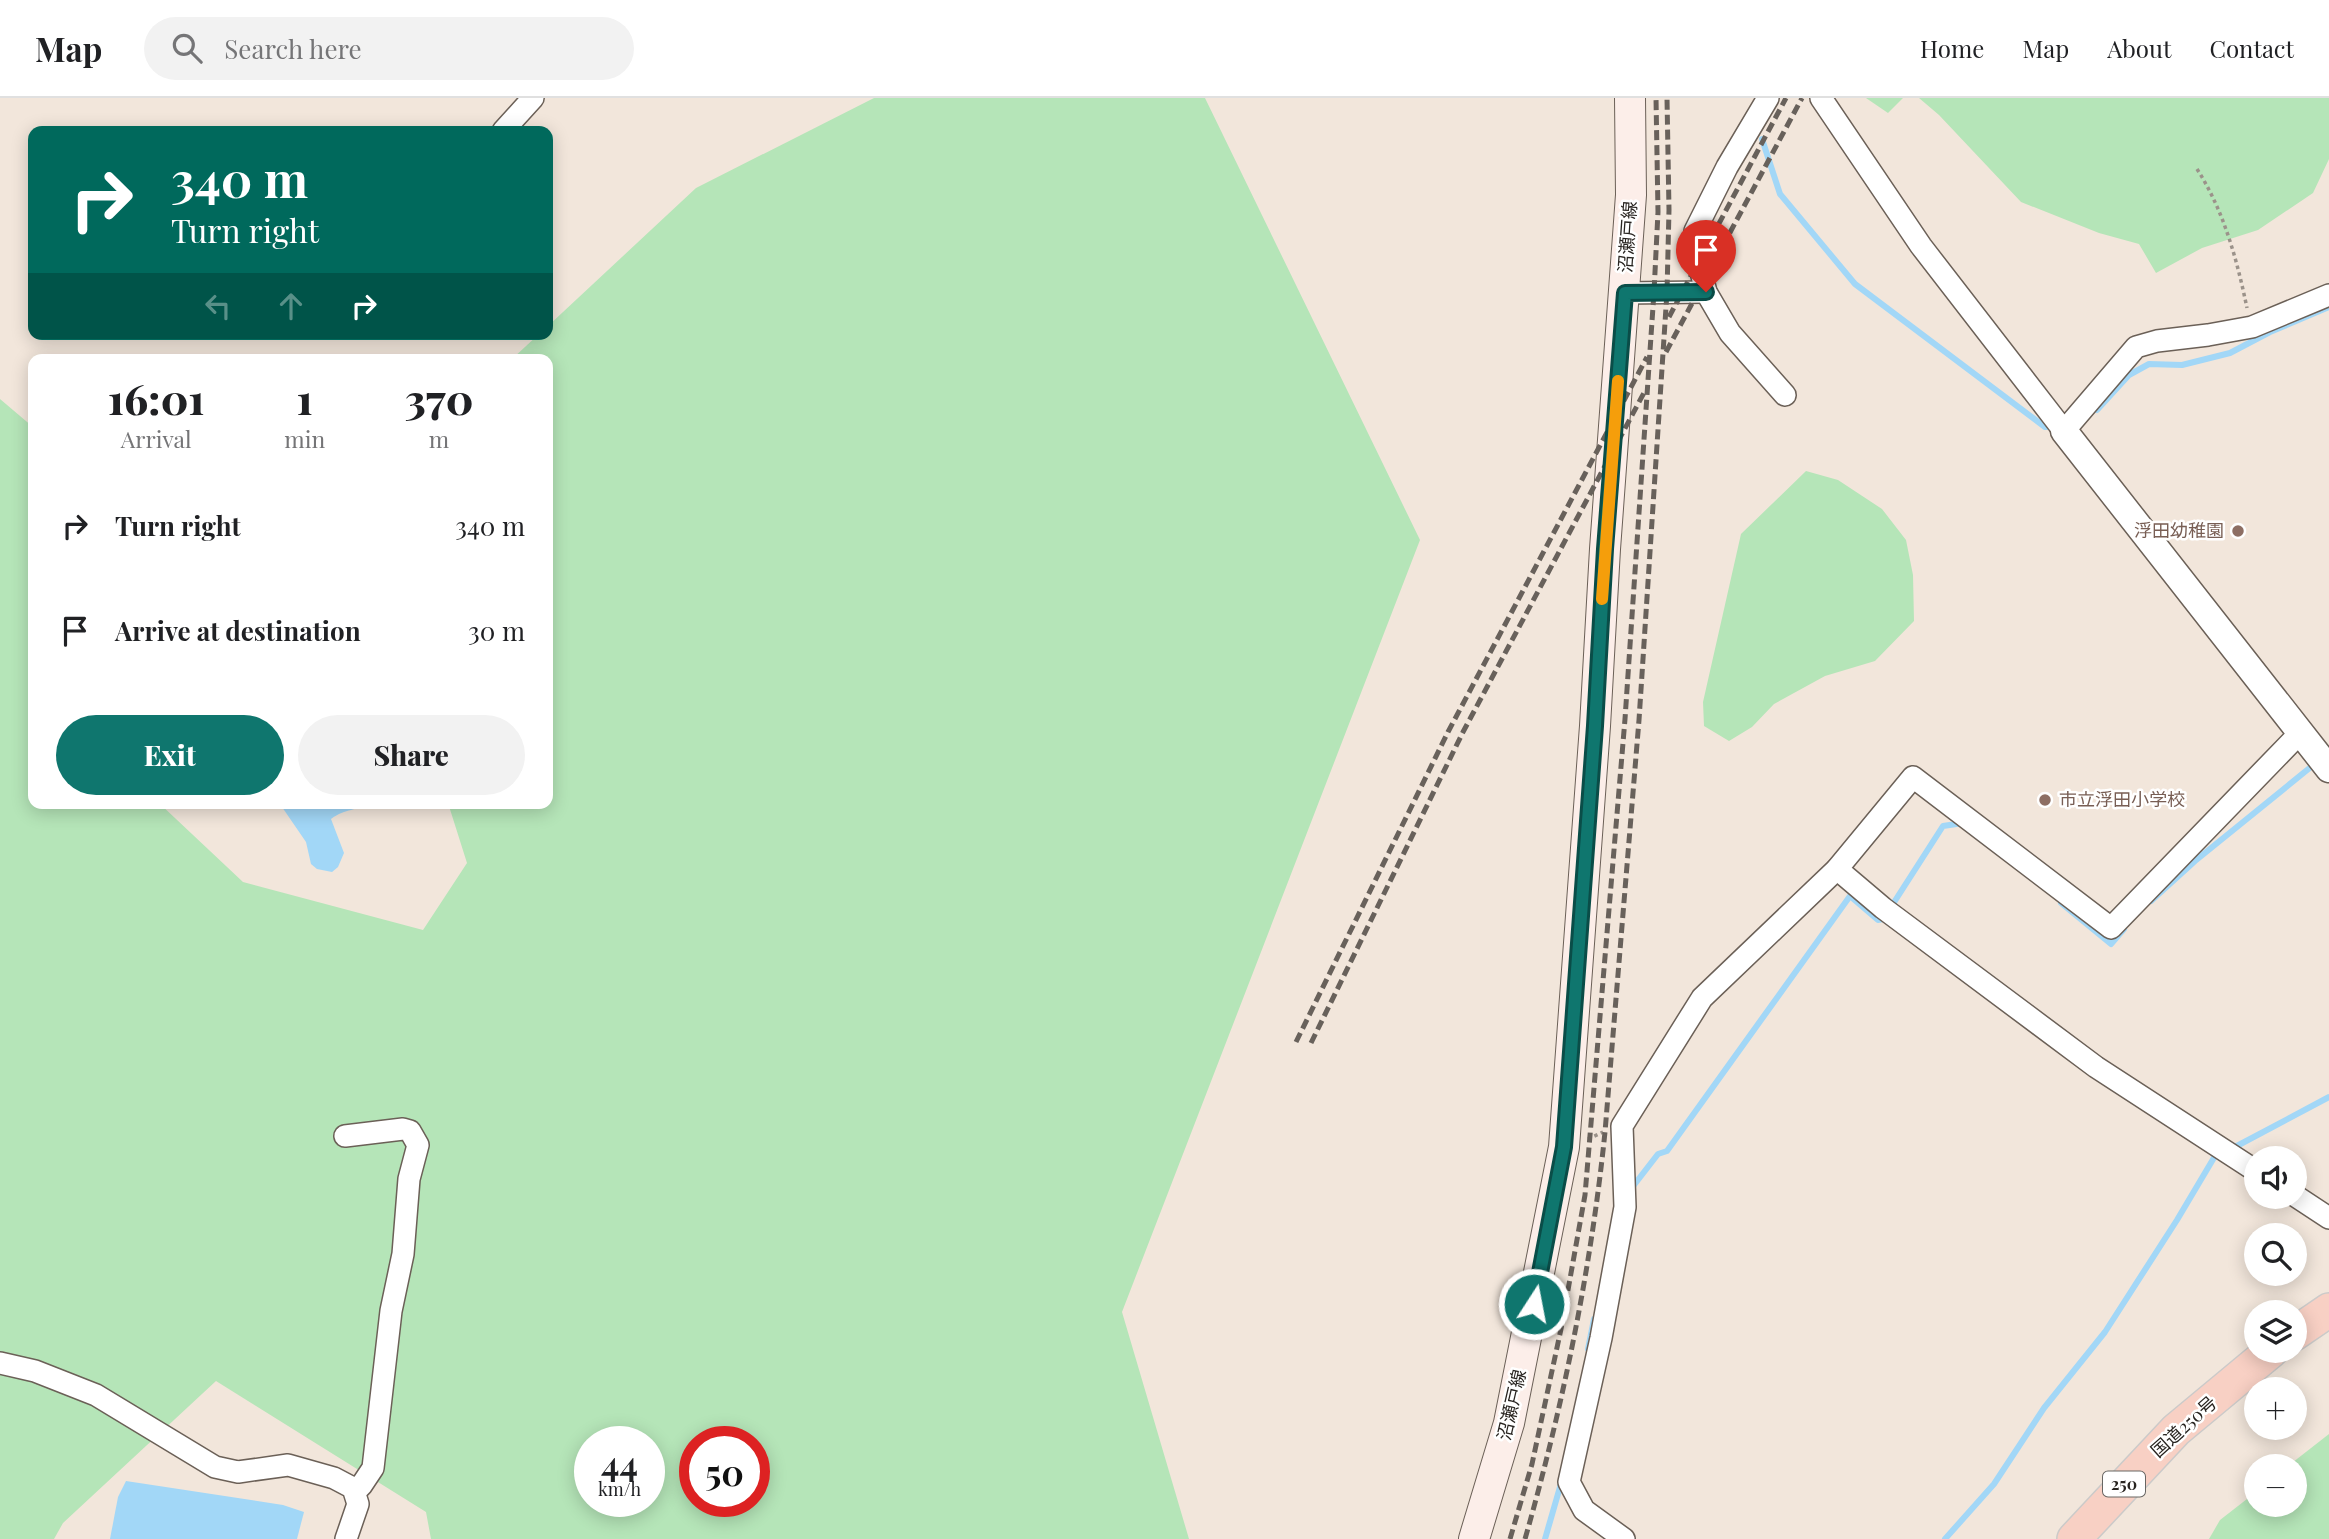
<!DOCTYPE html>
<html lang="en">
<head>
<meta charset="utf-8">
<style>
  :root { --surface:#fff; --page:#f2f2f2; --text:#202124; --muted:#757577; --line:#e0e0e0; --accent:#0f766e }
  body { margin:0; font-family:"Playfair Display","Noto Sans JP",serif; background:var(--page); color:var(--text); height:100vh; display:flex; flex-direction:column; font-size:26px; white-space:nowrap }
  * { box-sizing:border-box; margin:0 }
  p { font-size:23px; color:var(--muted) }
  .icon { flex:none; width:38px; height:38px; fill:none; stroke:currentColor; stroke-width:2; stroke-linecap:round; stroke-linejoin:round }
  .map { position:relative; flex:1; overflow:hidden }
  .panel { position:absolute; left:28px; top:256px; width:525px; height:455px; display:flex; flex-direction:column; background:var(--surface); border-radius:14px; box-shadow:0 4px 18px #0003 }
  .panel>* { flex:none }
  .banner { position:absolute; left:28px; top:28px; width:525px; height:214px; border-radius:14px; box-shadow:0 4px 18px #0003; background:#00695c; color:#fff; overflow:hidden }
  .buttons { position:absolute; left:2244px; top:1048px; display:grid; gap:14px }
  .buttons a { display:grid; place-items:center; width:63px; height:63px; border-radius:50%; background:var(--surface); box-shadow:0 4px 18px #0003; font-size:35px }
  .speed { position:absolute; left:574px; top:1328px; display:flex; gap:14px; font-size:35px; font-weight:700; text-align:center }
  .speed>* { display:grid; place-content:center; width:91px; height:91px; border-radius:50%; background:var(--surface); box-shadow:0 4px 18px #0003; line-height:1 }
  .speed small { font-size:18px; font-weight:400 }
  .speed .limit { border:10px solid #d22; background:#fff; color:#111 }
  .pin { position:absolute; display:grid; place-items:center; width:60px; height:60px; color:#fff; margin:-72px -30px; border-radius:50% 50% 50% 0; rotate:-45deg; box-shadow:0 0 7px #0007 }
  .pin .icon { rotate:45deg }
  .me { position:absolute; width:77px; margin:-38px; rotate:11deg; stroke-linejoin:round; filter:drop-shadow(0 0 5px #0008) }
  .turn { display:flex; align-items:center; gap:24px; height:147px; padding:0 28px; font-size:32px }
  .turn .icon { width:91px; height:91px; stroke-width:2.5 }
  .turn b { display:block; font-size:49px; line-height:60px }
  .lanes { display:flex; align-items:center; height:66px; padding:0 28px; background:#0003; justify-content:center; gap:35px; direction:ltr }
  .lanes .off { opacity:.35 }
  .eta { display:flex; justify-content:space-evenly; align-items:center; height:119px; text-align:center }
  .eta b { font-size:42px; font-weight:800; line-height:49px }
  .action { display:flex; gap:14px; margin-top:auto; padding:14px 28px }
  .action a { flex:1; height:80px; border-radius:42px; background:var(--accent); color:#fff; font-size:28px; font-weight:800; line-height:80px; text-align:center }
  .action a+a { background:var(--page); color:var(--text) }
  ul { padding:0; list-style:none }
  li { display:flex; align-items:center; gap:21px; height:105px; padding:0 28px }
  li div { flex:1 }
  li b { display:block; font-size:26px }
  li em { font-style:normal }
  header { display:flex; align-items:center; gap:42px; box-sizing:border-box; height:98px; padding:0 35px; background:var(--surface); border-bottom:2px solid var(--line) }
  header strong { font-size:33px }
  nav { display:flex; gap:38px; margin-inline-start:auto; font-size:24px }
  .search { width:490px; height:63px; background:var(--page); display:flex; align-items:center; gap:18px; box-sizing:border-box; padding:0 24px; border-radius:38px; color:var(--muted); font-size:26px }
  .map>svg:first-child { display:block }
  .green { fill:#b5e5b8; fill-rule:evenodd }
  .water { fill:#a2d7f7 }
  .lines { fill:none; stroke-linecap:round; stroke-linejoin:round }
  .stream { stroke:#a2d7f7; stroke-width:6 }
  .minor-casing { stroke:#6b6057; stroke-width:24 }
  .tertiary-casing { stroke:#6b6057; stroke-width:29 }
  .secondary-casing { stroke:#6b6057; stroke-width:32 }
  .trunk-casing { stroke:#cbcac9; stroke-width:36 }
  .path { stroke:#9b928a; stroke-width:3.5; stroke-dasharray:3.5 3.5; stroke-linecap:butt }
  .minor { stroke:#fff; stroke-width:21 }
  .tertiary { stroke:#fff; stroke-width:26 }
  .secondary { stroke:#fceee9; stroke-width:30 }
  .trunk { stroke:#f8d0c4; stroke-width:33 }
  .rail { stroke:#68615b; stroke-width:5; stroke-dasharray:10 5; stroke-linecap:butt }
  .route-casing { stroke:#0a4d48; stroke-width:18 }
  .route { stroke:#0f766e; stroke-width:12 }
  .slow { stroke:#f59e0b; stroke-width:12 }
  .education-dot { fill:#8d6e63; stroke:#fff; stroke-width:2.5 }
  .labels { text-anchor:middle; stroke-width:5; stroke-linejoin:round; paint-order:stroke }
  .shield { fill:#fff; stroke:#686663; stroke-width:2 }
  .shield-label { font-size:16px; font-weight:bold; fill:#282420 }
  .street-label { font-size:18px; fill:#282420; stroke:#fff }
  .education-label { font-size:18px; fill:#785e54; stroke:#fff; text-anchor:end }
</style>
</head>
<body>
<header>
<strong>Map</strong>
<div class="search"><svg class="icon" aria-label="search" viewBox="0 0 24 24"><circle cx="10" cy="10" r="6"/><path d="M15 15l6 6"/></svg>Search here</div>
<nav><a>Home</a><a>Map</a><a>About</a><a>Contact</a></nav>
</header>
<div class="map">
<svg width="2329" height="1441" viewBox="0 0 2329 1441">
  <rect width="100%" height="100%" fill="#f2e6db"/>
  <g class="green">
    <path d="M874,0H1205L1420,442L1122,1214L1189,1441H431L426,1414L216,1283L63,1425L54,1441H0V301L33,329V705H159L243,784L423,832L467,765L448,705H548V261H512L539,236H548V228L696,90ZM590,1344H649V1404H590ZM695,1344H754V1404H695Z"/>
    <path d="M1866,0H1903L1888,15Z"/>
    <path d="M1919,0H2329V61L2313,95L2258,132L2202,150L2156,175L2139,146L2099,135L2021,104L1939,17Z"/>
    <path d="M1806,373L1838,382L1882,411L1906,442L1913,477L1914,523L1875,563L1825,578L1774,606L1752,629L1729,643L1704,628L1703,604L1741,436Z"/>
    <path d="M2329,1336V1441H2209L2220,1422L2256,1394V1407H2294V1368H2288Z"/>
  </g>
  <g class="water">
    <path d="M282,705H369C357,713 346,710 331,721L344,755L338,769L332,774L317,771L311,766L306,744L282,709Z"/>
    <path d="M126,1383L283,1407L304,1414L297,1441H110L118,1399Z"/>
  </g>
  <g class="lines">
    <g class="stream">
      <path d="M1762,41L1780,96L1855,186L2045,329H2047"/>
      <path d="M2097,312L2129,277L2149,266L2182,267L2230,255L2270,234L2329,209"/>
      <path d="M2151,803L2195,763L2317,664"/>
      <path d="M2061,805L2111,846L2124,831"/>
      <path d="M1891,809L1943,728L1963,725"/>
      <path d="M2233,1050L2329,999"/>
      <path d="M1634,1087L1658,1056L1667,1053L1850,798L1878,822L1883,821"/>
      <path d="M1588,1251L1594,1221"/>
      <path d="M1545,1441L1562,1382"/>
      <path d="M1945,1441L1994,1386L2044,1310L2105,1234L2177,1122L2215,1058"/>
    </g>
    <g class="minor-casing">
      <g id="minor">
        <path d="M1768,0L1727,69L1695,133V150L1706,194L1730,235L1785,297"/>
        <path d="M1821,0L1921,148L2064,333L2136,249L2157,243L2208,237L2252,229L2329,197"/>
        <path d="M503,33L533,0"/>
        <path d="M1624,195L1706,194"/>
        <path d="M1837,771L1883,810L2096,969L2256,1073"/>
        <path d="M345,1038L403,1031L410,1033L418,1047L409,1081L403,1156L391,1213L373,1370L361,1388L353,1390"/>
        <path d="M2294,1097L2329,1120"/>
        <path d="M0,1265L35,1273L96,1297L215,1369L238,1374L288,1367L334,1380L353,1390L358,1406L346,1441"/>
        <path d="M1624,1441L1584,1412L1569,1384L1601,1240L1625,1109L1622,1028L1702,900L1837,771L1913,679L2111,830L2300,635"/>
      </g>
    </g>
    <g class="tertiary-casing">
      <path id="tertiary" d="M2064,333L2329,671"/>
    </g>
    <g class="secondary-casing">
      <path id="secondary" d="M1474,1441L1509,1325L1564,1049L1595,628L1605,451L1631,97L1630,0"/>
    </g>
    <g class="trunk-casing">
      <g id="trunk">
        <path d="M2294,1236L2329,1212"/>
        <path d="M2074,1441L2176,1332L2271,1253"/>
      </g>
    </g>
    <g class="path">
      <path d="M2197,71C2224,113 2237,162 2247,210"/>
      <path d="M1588,1041L1603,1034"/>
    </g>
    <use href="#minor" class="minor"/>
    <use href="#tertiary" class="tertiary"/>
    <use href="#secondary" class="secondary"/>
    <use href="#trunk" class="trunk"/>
    <g class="rail">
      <path d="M1669,219L1786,0"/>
      <path d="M1666,254L1802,0"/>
      <path d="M1296,944L1448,634L1647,259"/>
      <path d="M1311,945L1463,634L1646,291"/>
      <path d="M1510,1441L1532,1366L1561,1231L1585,1097L1625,621L1654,194L1658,114L1656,0"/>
      <path d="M1525,1441C1563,1308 1591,1171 1605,1034L1639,622L1667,194L1669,112L1667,0"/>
    </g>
  </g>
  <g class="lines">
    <g class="route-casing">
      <path id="route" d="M1534,1206L1564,1049L1595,628L1605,451L1625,195L1706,194"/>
    </g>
    <use href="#route" class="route"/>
    <path class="slow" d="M1602,501L1618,283"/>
  </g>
  <g class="education-dot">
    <circle cx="2238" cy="433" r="7"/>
    <circle cx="2045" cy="702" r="7"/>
  </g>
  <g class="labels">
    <rect class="shield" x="2103" y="1373.5" width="42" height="25" rx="5"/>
    <g class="shield-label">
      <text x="2124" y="1392">250</text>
    </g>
    <g class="street-label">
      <text transform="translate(1628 139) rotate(-86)" y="6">沼瀬戸線</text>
      <text transform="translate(1512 1307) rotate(-77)" y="6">沼瀬戸線</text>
      <text transform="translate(2184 1329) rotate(-42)" y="6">国道250号</text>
    </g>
    <g class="education-label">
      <text x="2224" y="439">浮田幼稚園</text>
      <text x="2059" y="708" text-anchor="start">市立浮田小学校</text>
    </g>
  </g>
</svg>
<div class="buttons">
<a><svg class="icon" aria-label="sound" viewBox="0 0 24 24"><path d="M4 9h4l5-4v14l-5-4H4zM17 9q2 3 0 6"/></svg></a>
<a><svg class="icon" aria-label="search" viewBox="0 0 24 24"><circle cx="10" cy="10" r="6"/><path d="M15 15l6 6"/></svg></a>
<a><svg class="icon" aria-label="layers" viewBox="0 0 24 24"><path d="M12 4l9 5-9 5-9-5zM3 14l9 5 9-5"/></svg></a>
<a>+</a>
<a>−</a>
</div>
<div class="speed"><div>44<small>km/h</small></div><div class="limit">50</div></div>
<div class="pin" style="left:1706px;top:194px;background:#d93025"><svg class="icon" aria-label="arrive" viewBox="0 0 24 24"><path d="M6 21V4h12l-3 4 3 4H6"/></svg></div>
<svg class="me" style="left:1534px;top:1206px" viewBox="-20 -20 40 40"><circle r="17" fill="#0f766e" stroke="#fff" stroke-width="3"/><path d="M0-11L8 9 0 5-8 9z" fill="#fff"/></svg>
<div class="banner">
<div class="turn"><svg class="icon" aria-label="right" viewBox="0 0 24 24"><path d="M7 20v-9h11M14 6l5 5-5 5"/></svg><div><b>340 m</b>Turn right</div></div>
<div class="lanes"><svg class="icon off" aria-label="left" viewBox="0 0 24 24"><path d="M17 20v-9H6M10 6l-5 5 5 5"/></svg><svg class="icon off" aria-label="ahead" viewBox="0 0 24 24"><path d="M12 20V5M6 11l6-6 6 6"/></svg><svg class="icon" aria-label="right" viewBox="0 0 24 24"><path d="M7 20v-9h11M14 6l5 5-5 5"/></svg></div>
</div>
<section class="panel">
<div class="eta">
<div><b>16:01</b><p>Arrival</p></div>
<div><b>1</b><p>min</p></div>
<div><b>370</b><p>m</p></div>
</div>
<ul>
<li><svg class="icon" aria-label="right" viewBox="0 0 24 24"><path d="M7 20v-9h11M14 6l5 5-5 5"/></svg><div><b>Turn right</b></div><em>340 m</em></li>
<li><svg class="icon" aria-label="arrive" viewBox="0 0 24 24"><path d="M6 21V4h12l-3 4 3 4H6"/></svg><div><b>Arrive at destination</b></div><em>30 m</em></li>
</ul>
<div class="action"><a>Exit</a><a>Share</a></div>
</section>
</div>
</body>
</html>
